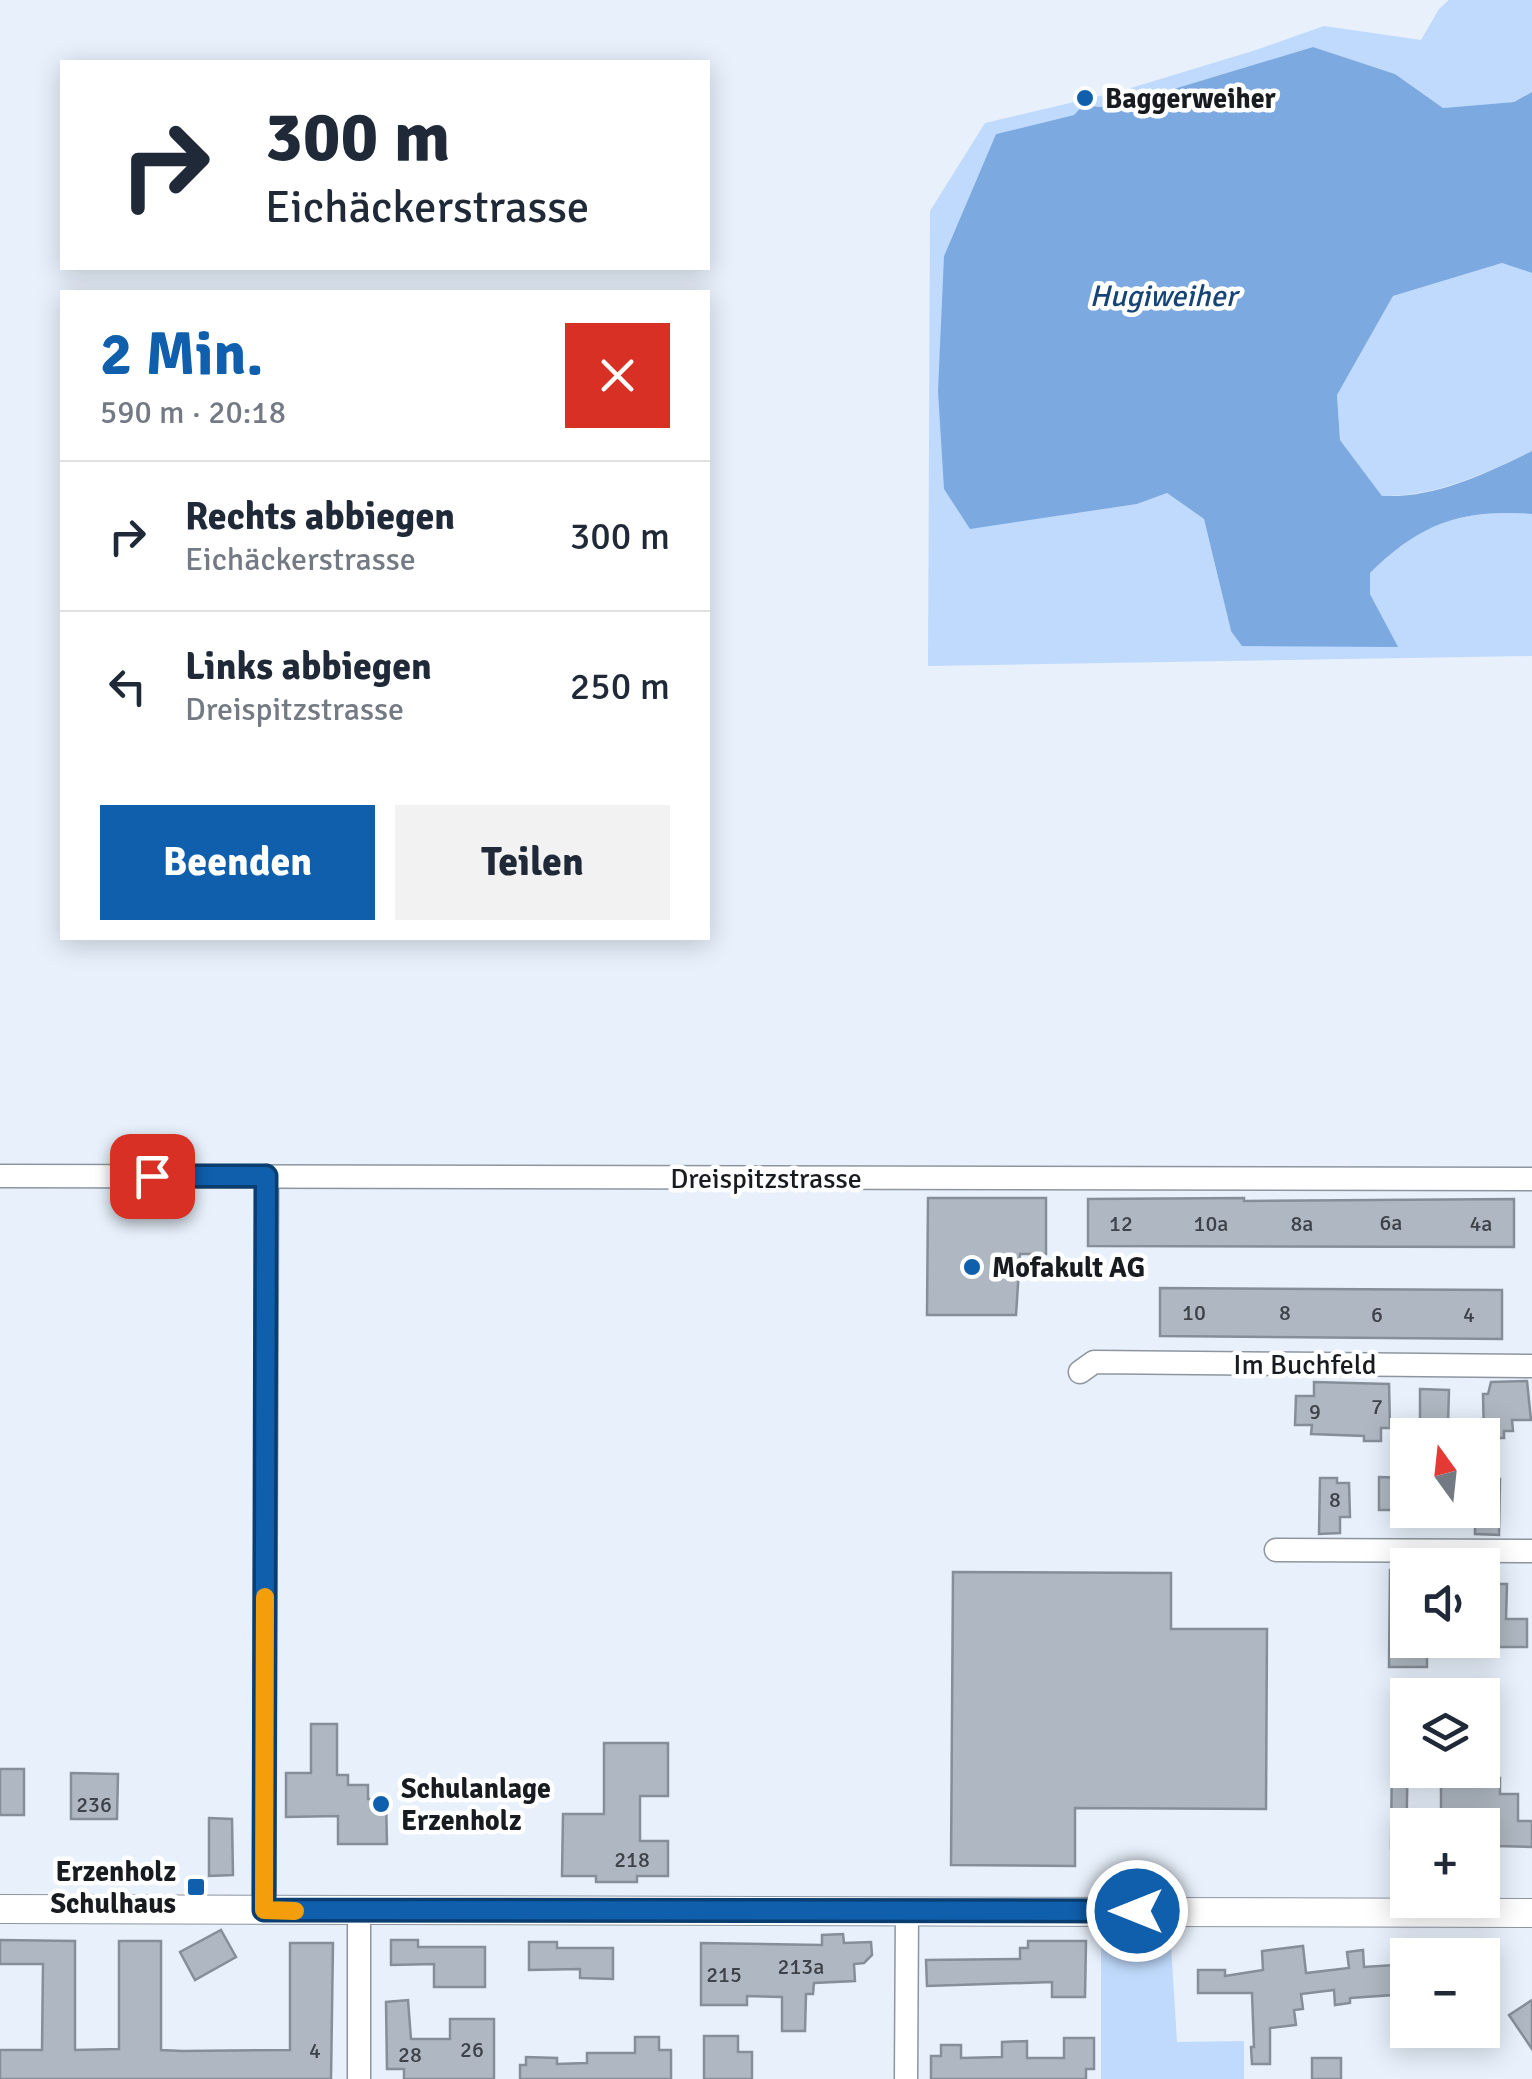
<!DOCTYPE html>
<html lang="de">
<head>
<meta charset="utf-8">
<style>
  :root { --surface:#fff; --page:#f2f2f3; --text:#1f2937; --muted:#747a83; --line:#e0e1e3; --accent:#0f5fad }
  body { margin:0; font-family:Signika,sans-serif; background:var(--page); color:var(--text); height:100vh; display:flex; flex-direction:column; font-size:38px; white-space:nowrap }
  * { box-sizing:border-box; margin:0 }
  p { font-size:32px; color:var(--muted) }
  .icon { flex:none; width:55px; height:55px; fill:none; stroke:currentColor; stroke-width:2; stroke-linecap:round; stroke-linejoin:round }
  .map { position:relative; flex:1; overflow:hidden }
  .panel { position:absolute; left:60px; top:290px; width:650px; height:650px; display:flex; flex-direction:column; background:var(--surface); border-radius:0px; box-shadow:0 5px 25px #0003 }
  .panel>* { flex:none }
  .guide { position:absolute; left:60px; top:60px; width:650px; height:210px; border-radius:0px; box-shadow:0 5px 25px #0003; background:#fff; color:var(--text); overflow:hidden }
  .needle { width:65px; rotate:345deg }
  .fabs { position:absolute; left:1390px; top:1418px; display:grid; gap:20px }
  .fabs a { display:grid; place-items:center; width:110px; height:110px; border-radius:0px; background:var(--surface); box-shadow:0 5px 25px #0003; font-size:50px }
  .pin { position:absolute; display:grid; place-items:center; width:85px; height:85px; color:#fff; margin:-42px; border-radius:20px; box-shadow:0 5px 15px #0006 }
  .me { position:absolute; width:110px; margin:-55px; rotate:270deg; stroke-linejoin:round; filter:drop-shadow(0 0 8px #0008) }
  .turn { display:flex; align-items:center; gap:35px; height:210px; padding:0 40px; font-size:45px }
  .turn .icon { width:130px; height:130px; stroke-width:2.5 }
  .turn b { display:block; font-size:70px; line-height:85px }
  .round { display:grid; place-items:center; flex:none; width:105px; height:105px; border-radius:0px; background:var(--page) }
  .summary { display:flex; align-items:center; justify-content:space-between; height:170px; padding:0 40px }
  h1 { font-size:60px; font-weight:700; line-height:75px; color:var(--accent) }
  .action { display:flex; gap:20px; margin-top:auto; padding:20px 40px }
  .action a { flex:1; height:115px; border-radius:0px; background:var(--accent); color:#fff; font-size:40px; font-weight:700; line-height:115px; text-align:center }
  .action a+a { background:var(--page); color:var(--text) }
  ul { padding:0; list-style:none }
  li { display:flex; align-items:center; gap:30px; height:150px; padding:0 40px; border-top:2px solid var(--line) }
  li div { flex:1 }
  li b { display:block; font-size:38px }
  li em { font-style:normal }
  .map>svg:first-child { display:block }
  .green { fill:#bfdafc }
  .water { fill:#7ca9e0 }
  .building { fill:#afb8c2; stroke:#868e99; stroke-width:2.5 }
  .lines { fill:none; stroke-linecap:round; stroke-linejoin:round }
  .minor-casing { stroke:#8d96a0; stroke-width:25 }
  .major-casing { stroke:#8d96a0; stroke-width:30 }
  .minor { stroke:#fff; stroke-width:22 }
  .major { stroke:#fff; stroke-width:28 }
  .route-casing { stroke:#0a3e70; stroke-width:25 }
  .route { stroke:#0f5fad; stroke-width:18 }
  .slow { stroke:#f59e0b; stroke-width:18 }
  .poi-dot { fill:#0f5fad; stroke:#fff; stroke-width:4 }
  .labels { text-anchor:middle; stroke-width:9; stroke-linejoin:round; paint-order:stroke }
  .number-label { font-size:22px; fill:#3e4248 }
  .poi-label { font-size:28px; font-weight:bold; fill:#181b1f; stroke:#fff; text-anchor:start }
  .street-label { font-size:28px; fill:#181b1f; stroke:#fff }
  .water-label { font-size:30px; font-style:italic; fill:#164476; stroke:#fff }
</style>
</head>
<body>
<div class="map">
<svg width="1532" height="2079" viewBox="0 0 1532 2079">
  <rect width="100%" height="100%" fill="#e7f0fb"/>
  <g class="green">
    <path d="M1449,0H1532V92L1514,102L1443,108L1395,74L1313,47L1144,98L1100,107L1083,105L1074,115L996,134L944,256L970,528L1137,504L1167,493L1204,519L1231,631L1397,647L1370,594V573C1421,523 1461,509 1532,514V656L928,666L930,211L985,123L1121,91L1256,50L1324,26L1421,40L1439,9Z"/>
    <path d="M1502,263L1532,273V451C1484,474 1436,497 1382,496L1340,440L1337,395L1393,296Z"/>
    <path d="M1101,1929L1170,1930L1177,2042L1244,2041V2079H1101Z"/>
  </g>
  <path class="water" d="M1313,47L1395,74L1443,108L1514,102L1532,92V273L1502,263L1393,296L1337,395L1340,440L1382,496C1436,498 1484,474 1532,451V514C1461,509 1421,523 1370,573V594L1398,647L1242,646L1231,631L1204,519L1167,493L1137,504L970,529L944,489L938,391L944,256L996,134L1074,115L1083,105L1100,107L1144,98Z"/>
  <g class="building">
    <path d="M928,1198H1046V1254H1020L1016,1315H927Z"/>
    <path d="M1244,1198V1201L1514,1199V1247L1088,1246V1199Z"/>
    <path d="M1160,1288L1502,1290V1339L1160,1336Z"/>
    <path d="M1527,1381L1531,1420H1512L1513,1431H1504V1438H1484L1483,1394H1488L1491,1382Z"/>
    <path d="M1314,1382L1389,1384L1390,1428H1381V1441H1364V1436L1311,1434L1312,1425H1295L1296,1396H1314Z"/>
    <path d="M1420,1389L1449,1390L1448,1424H1420Z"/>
    <path d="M1379,1477L1408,1478V1510H1379Z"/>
    <path d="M1320,1478H1337V1483H1349L1350,1517H1340V1533L1319,1534Z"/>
    <path d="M1482,1479H1500L1499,1535L1475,1534V1510H1482Z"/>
    <path d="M1390,1570H1408V1640H1427V1667H1389Z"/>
    <path d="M953,1572L1171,1573V1629H1267L1266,1809L1075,1808V1866L951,1865Z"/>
    <path d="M1488,1584H1507L1506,1619H1527V1647H1489Z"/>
    <path d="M311,1724H337V1775H348V1785H368V1799H386L387,1844H338V1816L286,1817V1773H311Z"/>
    <path d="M604,1743H668V1796H640V1841H668V1876H637V1882H596V1876H562L563,1814H604Z"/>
    <path d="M1392,1751H1408L1406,1848H1391Z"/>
    <rect x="0" y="1769" width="24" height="46"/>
    <path d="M71,1773L118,1774L117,1819H71Z"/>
    <path d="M1441,1778H1500V1794H1518V1821H1532V1847L1497,1846V1830H1482V1825H1441Z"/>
    <path d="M209,1818L232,1819L233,1875L209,1876Z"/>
    <path d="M221,1930L236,1957L195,1980L180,1952Z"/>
    <path d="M843,1934L844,1943L871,1942L872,1955L864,1963L854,1964L855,1981L814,1983L813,1994H806L805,2031H782V1997L747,1996V2005H701V1943L822,1945V1935Z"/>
    <path d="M0,1940L75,1941V2050L119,2049V1941H161V2050L182,2051L290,2050V1943H333L331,2079H0V2050H42L43,1964H0Z"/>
    <path d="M391,1940H418V1947H485V1987H434V1964L391,1965Z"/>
    <path d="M1028,1941H1086L1085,1997H1052V1982L927,1986L926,1960L1020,1959V1948H1028Z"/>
    <path d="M529,1942H557V1948H613V1979L580,1978V1969L529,1970Z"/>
    <path d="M1303,1946L1306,1973L1349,1968L1347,1952L1363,1950L1364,1967L1394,1965V1978L1408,1977V1994L1350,1998V2003L1335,2005L1334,1990L1301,1994L1303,2009L1294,2010L1296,2025L1270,2028V2064H1252L1251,2047H1254L1252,1993H1198V1970H1225V1976L1263,1970L1262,1951Z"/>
    <path d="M408,2000L411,2039H450V2019H494V2079H404V2069H387L386,2002Z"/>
    <path d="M1532,2000V2049L1509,2015Z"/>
    <path d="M704,2036H738V2052H752V2079H704Z"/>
    <path d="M635,2037H659V2050H671V2079H520V2065H526V2057L557,2058V2064L587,2063V2053H635Z"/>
    <path d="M1064,2038H1094V2069H1086V2079H931V2056H941V2045H961V2058L1002,2057V2042L1027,2041V2058H1064Z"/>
    <rect x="1312" y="2058" width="29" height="21"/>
  </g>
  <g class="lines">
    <g class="minor-casing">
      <g id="minor">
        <path d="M0,1176L1532,1179"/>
        <path d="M1080,1372L1094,1362L1532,1366"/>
        <path d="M1276,1550L1532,1551"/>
        <path d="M264,1911L267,1176"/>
        <path d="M359,2079V1910"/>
        <path d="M906,2079L907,1911"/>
      </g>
    </g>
    <g class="major-casing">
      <path id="major" d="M0,1909L1532,1913"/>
    </g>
    <use href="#minor" class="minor"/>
    <use href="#major" class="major"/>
  </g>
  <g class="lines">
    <g class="route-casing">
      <path id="route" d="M152,1176H266L264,1910L1137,1911"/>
    </g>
    <use href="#route" class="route"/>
    <path class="slow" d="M265,1597L264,1910L295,1911"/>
  </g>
  <g class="poi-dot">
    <circle cx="1085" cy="98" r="10"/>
    <circle cx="972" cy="1267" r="10"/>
    <circle cx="381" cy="1804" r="10"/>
    <rect x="186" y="1877" width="20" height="20" rx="5"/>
  </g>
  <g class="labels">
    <g class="number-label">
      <text x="1391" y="1230">6a</text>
      <text x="1121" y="1231">12</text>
      <text x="1211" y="1231">10a</text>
      <text x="1302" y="1231">8a</text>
      <text x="1481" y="1231">4a</text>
      <text x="1194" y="1320">10</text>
      <text x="1285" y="1320">8</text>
      <text x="1377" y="1322">6</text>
      <text x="1469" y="1322">4</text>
      <text x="1377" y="1414">7</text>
      <text x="1315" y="1419">9</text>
      <text x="1335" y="1507">8</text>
      <text x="94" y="1812">236</text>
      <text x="632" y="1867">218</text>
      <text x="801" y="1974">213a</text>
      <text x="724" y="1982">215</text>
      <text x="472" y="2057">26</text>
      <text x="315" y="2058">4</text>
      <text x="410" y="2062">28</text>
    </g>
    <g class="poi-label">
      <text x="1105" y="108">Baggerweiher</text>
      <text x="992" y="1277">Mofakult AG</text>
      <text x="401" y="1798">Schulanlage<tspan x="401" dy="32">Erzenholz</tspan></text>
      <text x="176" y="1881" text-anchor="end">Erzenholz<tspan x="176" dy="32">Schulhaus</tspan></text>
    </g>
    <g class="street-label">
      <text x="766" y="1188">Dreispitzstrasse</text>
      <text x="1305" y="1374">Im Buchfeld</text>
    </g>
    <g class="water-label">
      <text x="1163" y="306">Hugiweiher</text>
    </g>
  </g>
</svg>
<div class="fabs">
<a><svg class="needle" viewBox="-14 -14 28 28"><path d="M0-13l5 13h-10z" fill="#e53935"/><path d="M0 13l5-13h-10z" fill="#747a83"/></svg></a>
<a><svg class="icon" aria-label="sound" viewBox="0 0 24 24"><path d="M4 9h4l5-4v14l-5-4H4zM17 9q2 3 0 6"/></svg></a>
<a><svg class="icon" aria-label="layers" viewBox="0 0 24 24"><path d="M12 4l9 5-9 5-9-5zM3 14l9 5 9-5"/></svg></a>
<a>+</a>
<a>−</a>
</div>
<div class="pin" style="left:152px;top:1176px;background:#d93025"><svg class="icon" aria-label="arrive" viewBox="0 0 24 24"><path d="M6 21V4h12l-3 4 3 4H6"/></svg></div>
<svg class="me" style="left:1137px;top:1911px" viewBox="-20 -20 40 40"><circle r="17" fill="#0f5fad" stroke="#fff" stroke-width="3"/><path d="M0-11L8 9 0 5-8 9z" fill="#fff"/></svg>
<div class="guide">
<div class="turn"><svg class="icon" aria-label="right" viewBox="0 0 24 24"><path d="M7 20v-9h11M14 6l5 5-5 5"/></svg><div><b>300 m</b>Eichäckerstrasse</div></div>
</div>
<section class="panel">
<div class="summary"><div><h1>2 Min.</h1><p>590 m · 20:18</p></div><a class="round" style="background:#d93025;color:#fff"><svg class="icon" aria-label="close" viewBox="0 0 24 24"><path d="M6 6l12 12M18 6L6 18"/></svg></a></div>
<ul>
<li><svg class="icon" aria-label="right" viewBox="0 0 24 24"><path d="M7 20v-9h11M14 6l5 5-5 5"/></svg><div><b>Rechts abbiegen</b><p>Eichäckerstrasse</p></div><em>300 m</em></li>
<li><svg class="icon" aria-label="left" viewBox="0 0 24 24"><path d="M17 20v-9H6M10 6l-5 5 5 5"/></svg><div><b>Links abbiegen</b><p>Dreispitzstrasse</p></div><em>250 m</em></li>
</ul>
<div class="action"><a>Beenden</a><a>Teilen</a></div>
</section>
</div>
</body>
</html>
